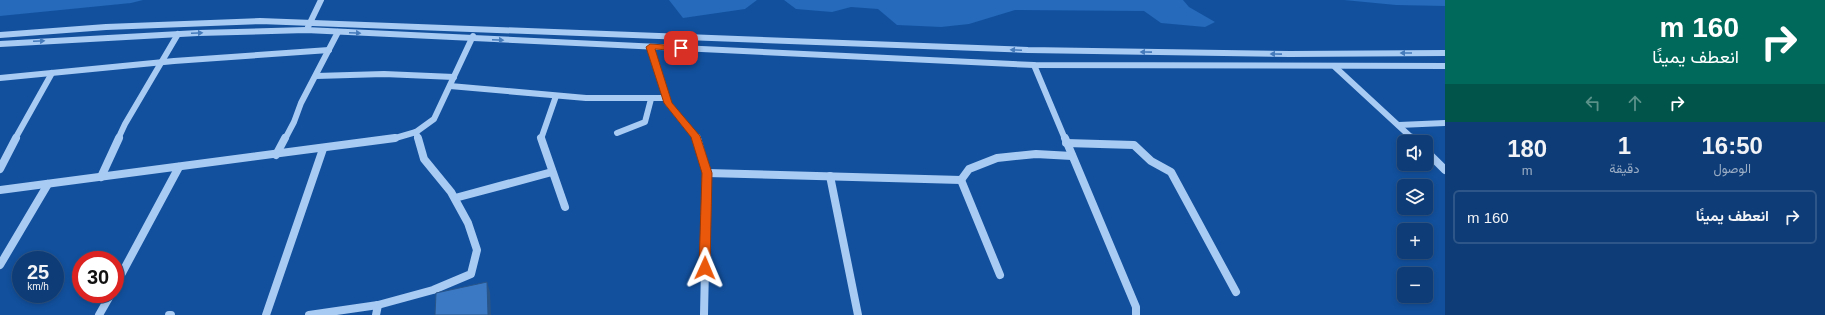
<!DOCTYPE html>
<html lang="ar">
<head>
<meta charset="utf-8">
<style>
  :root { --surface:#0e3c76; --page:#17437b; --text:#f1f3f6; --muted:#9badc5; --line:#2e5688 }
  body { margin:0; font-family:Helvetica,Vazirmatn,sans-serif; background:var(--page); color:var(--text); direction:rtl; height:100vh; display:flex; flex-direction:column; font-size:15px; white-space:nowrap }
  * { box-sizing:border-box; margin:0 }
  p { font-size:13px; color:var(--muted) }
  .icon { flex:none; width:22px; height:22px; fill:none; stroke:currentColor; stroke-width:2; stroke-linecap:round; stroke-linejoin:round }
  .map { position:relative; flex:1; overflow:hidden; direction:ltr }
  .panel { display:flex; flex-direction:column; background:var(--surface); width:380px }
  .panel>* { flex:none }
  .top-card { background:#00695c; color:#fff; overflow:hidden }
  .tools { position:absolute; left:1397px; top:135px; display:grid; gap:8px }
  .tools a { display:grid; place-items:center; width:36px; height:36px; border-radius:6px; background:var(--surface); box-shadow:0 2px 6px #0003,0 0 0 1px var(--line); font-size:20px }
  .speed { position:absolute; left:12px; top:251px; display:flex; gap:8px; font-size:20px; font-weight:700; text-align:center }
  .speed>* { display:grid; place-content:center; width:52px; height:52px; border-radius:50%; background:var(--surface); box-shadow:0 2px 6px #0003,0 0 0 1px var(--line); line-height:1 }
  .speed small { font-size:10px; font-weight:400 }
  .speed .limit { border:6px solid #d22; background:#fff; color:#111 }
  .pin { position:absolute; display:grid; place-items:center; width:34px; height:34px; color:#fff; margin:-17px; border-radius:8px; box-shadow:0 2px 6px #0006 }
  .me { position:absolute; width:44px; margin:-22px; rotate:1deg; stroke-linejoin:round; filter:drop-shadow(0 0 3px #0008) }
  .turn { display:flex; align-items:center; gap:14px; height:84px; padding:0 20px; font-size:18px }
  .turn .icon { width:52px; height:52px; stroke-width:2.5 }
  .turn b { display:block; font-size:28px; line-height:34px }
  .lanes { display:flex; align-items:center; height:38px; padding:0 20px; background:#0003; justify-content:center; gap:20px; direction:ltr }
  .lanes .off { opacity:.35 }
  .eta { display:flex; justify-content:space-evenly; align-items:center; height:68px; text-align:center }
  .eta b { font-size:24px; font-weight:700; line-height:28px }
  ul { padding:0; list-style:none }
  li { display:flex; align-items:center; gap:12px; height:54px; margin:0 8px 6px; padding:0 12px; border:2px solid var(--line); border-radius:6px }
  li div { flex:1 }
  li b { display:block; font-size:15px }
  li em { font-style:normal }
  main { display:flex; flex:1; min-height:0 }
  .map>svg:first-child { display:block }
  .green { fill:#256abb }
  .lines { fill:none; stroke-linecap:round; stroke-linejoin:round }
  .minor-far1 { stroke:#a8cbf4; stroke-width:6 }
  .minor { stroke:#a8cbf4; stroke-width:8 }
  .shaded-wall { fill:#295589 }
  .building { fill:#3b79c4; stroke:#295589 }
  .oneway { fill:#467bbb }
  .route { fill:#ea580c; stroke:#983908 }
</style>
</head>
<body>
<main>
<section class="panel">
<div class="top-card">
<div class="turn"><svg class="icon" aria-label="right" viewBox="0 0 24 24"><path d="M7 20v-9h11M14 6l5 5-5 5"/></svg><div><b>160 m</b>انعطف يمينًا</div></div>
<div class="lanes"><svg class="icon off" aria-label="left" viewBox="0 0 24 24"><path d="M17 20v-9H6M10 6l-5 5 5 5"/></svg><svg class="icon off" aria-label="ahead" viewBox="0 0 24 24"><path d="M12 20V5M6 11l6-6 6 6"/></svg><svg class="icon" aria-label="right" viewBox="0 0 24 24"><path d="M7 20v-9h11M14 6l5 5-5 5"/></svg></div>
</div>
<div class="eta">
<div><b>16:50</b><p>الوصول</p></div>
<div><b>1</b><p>دقيقة</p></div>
<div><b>180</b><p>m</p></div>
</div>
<ul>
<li><svg class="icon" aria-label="right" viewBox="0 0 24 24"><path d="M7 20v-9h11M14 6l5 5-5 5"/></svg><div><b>انعطف يمينًا</b></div><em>160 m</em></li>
</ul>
</section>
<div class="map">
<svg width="1445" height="315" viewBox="0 0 1445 315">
  <rect width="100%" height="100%" fill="#12509d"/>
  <g class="green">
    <path d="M0,0H143L131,3L0,16Z"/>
    <path d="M669,0H757L745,9L683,18Z"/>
    <path d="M784,0H1183L1189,7L1215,22L1205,27L1161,23L1144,11L1015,10L969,24L941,27L897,25L878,9L851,7L832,12L796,9Z"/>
    <path d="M1344,0H1445V6L1396,5Z"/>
  </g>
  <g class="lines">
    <g class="minor-far1">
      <path d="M308,27L321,0"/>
      <path d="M0,35L106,27L260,21L1028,50L1290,54L1445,53"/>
      <path d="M0,44L198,33L306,30L1034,65L1445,66"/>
      <path d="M650,47L668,103L697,139"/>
      <path d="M1034,65L1065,139"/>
      <path d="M1335,67L1413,139"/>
      <path d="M316,76L384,74L454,77"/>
      <path d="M0,78L174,61L329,50"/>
      <path d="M450,86L586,98H667"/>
      <path d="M1399,125L1445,123"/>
      <path d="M416,132L418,139"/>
      <path d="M617,133L645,122L651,99"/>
      <path d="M15,139L52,73"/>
      <path d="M118,139L125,124L178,34"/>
      <path d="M285,139L294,122L301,103L338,32"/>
      <path d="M392,139L416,132L434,119L473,36"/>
      <path d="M541,139L556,96"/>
    </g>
    <g class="minor">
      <path d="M541,138L565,207"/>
      <path d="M697,138L707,173L704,315"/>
      <path d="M1065,138L1136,307V315"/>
      <path d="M1412,138L1416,142"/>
      <path d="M1066,143L1134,145L1151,161L1171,172L1236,292"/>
      <path d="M1426,151L1445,170"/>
      <path d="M276,155L285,138"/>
      <path d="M0,169L16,138"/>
      <path d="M707,173L961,180L969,169L997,158L1036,154L1072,156"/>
      <path d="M830,176L858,315"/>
      <path d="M101,177L119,138"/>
      <path d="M961,180L1000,275"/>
      <path d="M0,190L395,138"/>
      <path d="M455,198L552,172"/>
      <path d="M0,265L48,184"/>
      <path d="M115,286L179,167"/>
      <path d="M99,315L111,294"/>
      <path d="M169,315H171"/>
      <path d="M266,315L323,149"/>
      <path d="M309,315L378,305L433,290L471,274L477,250L468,223L451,192L424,159L418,138"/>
      <path d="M376,315L378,305"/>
    </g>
  </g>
  <path class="shaded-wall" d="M487,282L490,292L491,315H488Z"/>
  <path class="building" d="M487,282L488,315H435L436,293Z"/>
  <defs><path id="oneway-solid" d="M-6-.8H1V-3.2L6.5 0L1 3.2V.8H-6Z"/></defs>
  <g class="oneway">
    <use href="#oneway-solid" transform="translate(197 33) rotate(-2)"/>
    <use href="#oneway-solid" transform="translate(355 33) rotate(3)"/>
    <use href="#oneway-solid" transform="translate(498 40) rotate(2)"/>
    <use href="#oneway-solid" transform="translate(39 41) rotate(-3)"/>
    <use href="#oneway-solid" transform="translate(1016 50) rotate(-178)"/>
    <use href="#oneway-solid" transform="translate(1146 52) rotate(-179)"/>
    <use href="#oneway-solid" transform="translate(1406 53) rotate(180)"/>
    <use href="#oneway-solid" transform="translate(1276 54) rotate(-179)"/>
  </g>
  <path class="route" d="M650,44L681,46L685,48L681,51L655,49L672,103L700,136L712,173L710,268L708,271H701L699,268L702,173L691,137L664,103L646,47Z"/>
</svg>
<div class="tools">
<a><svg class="icon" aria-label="sound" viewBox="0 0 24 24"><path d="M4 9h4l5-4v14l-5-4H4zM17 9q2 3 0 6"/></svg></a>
<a><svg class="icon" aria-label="layers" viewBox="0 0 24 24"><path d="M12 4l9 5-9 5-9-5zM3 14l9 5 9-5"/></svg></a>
<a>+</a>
<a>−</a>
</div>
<div class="speed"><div>25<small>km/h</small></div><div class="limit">30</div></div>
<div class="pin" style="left:681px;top:48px;background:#d93025"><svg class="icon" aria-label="arrive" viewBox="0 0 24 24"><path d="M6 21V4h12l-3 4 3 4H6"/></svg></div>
<svg class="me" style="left:705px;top:268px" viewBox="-20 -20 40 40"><path d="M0-17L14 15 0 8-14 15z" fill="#ea580c" stroke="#fff" stroke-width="4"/></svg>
</div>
</main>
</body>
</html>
